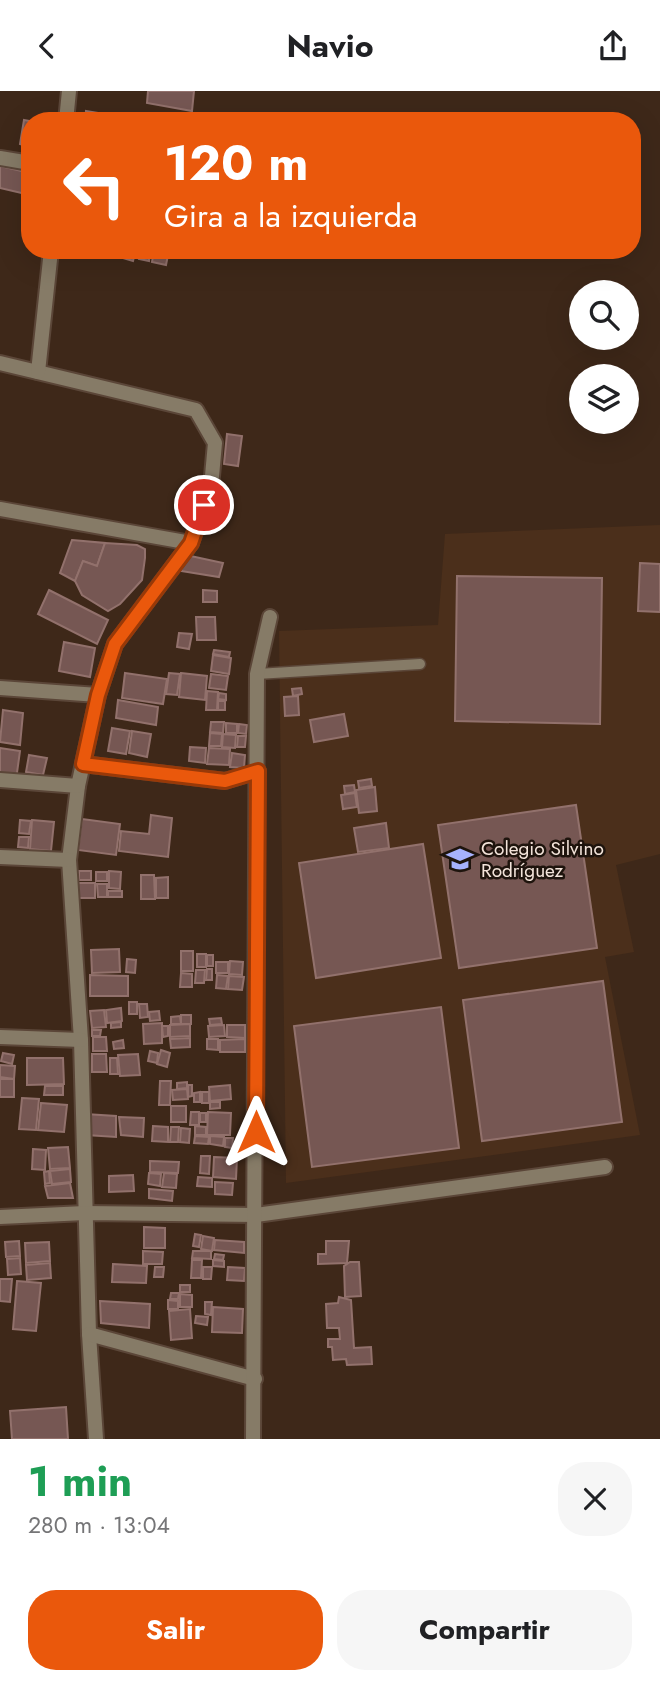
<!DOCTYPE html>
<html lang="es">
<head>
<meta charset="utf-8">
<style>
  :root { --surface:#fff; --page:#f6f6f6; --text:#202124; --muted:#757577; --accent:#ea580c }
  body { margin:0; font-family:Jost,sans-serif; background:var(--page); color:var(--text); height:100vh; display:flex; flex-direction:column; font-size:26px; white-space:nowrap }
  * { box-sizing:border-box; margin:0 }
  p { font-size:23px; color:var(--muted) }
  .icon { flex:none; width:38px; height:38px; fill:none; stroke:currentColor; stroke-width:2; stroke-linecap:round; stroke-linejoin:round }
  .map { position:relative; height:1348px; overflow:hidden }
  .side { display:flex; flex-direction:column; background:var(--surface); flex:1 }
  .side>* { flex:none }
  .banner { position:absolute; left:21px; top:21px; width:620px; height:147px; border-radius:28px; box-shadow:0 7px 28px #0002; background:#ea580c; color:#fff; overflow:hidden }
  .controls { position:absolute; left:569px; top:189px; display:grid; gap:14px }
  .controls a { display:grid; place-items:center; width:70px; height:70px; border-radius:50%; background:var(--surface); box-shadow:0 7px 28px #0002; font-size:35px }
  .pin { position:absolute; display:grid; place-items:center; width:60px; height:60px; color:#fff; margin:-30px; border:4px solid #fff; border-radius:50%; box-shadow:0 2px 7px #0007 }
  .me { position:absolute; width:77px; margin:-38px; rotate:0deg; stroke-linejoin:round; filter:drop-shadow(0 0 5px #0008) }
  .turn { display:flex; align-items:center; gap:24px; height:147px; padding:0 28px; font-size:32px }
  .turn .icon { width:91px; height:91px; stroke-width:2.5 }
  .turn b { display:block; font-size:49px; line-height:60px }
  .round { display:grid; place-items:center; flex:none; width:74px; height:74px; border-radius:28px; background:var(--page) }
  .head { display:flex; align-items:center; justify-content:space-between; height:119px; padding:0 28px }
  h1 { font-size:42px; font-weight:700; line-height:52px; color:#1e9e55 }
  .action { display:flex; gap:14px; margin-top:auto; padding:14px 28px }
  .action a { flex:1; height:80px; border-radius:28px; background:var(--accent); color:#fff; font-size:28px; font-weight:700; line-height:80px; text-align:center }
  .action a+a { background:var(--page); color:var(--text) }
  header { display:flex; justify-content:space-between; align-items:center; height:91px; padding:0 28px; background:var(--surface); font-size:32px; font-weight:700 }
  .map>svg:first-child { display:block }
  .built { fill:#4b2f1b }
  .building { fill:#765753; stroke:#92716c; stroke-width:2 }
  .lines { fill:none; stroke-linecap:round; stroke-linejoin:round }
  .service-casing { stroke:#5b4638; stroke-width:13 }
  .minor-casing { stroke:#5b4638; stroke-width:18 }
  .service { stroke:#867b67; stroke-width:10 }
  .minor { stroke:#867b67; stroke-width:14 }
  .route-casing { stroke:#983908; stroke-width:18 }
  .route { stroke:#ea580c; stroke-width:12 }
  .labels { text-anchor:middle; stroke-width:5; stroke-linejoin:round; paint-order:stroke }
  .poi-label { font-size:19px; fill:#f3e4da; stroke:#1e140d; text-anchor:start }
</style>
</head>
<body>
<header><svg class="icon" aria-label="back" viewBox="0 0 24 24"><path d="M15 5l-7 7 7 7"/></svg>Navio<svg class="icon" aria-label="share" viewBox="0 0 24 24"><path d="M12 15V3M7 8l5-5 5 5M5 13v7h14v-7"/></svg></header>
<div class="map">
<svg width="660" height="1348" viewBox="0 0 660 1348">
  <rect width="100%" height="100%" fill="#3e2819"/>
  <path class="built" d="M660,434V763L616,774L634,861L605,866L640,1044L286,1092L279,540L438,534L445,443Z"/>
  <g class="building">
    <path d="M148,0H194L192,20L147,12Z"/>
    <path d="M86,20L129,27V30H85Z"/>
    <path d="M24,29L30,30V56L20,53Z"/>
    <path d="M0,75L30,82V104L0,97Z"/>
    <path d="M97,159H118L117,166Z"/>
    <path d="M141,159H150L149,170L139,168Z"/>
    <path d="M154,159H169L166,174L152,171Z"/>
    <path d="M124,160L135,162L133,170L123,167Z"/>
    <path d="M227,343L242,345L238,375L224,373Z"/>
    <path d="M72,449L105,452L97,475L83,470L75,490L60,482Z"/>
    <path d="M105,452L137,454L145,458V467L142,489L120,513L108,520L82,504L75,490L83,470L97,475Z"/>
    <path d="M186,464L223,472L219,486L181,480Z"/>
    <path d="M640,472L660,473V521L638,520Z"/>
    <path d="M457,485L602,487L600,633L455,630Z"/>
    <path d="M49,499L108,529L97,553L38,523Z"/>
    <path d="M203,499L217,500V511H203Z"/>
    <path d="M196,526H215L216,549H197Z"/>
    <path d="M179,542L192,543L189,558L177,556Z"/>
    <path d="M64,551L95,557L90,586L59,580Z"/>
    <path d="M214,559L230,561L229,566L213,563Z"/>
    <path d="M213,564L231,567L229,583L211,580Z"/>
    <path d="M125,582L167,588L163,613L122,607Z"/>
    <path d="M169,582L180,583L177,604L166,603Z"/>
    <path d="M181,582L207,585L205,609L179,606Z"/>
    <path d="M211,583L228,585L226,599L209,597Z"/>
    <path d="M301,597L302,603L293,605L292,598Z"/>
    <path d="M207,600L218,601L217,619H206Z"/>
    <path d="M219,602L226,603V609L218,608Z"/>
    <path d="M298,605L299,624L285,625L284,606Z"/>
    <path d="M118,609L158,616L156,634L116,627Z"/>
    <rect x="218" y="610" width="7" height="9"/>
    <path d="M3,619L23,622L20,654L0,651Z"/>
    <path d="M344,623L348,645L314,651L310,629Z"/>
    <path d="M211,631H224L223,642L210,641Z"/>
    <path d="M226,632L237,633V642H226Z"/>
    <path d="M239,633L247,634L246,643L238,642Z"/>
    <path d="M112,637L130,640L126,663L108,660Z"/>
    <path d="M132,640L151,643L147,666L129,662Z"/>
    <path d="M210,642L222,643L221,655H209Z"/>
    <path d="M223,643L236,644L235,657L222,656Z"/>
    <path d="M238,645H246L245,656H237Z"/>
    <path d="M190,656L206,657L205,672L189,670Z"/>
    <path d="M0,657L20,660L16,689L0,687Z"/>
    <path d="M209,657L230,658L229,674L207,673Z"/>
    <path d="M232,662L245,664L244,677L230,676Z"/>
    <path d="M29,664L47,667L43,684L26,681Z"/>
    <path d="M371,688L372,695L359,697L358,690Z"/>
    <path d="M354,694L355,701L345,703L344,695Z"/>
    <path d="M375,696L377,720L359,722L356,699Z"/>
    <path d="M355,702L357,716L343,718L341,704Z"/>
    <path d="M576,714L597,857L459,877L438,734Z"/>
    <path d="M151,724L172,727L168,766L119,760L121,740L149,743Z"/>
    <path d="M82,728L120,733L116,764L78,759Z"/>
    <path d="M20,729L31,730L29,743L19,742Z"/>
    <path d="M32,729L54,731L51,760L30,758Z"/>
    <path d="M386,732L389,757L358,761L354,737Z"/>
    <path d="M19,746H29L28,757L18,756Z"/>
    <path d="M423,753L441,867L316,887L299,772Z"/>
    <rect x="79" y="780" width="12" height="9"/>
    <path d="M109,780L121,781L120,798L109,797Z"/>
    <rect x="96" y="781" width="11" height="9"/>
    <path d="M141,784H154L155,808H141Z"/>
    <path d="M168,786V807H156V787Z"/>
    <rect x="78" y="792" width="17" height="15"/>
    <path d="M97,793H107V806H98Z"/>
    <rect x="108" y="800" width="14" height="6"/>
    <path d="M119,858L120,881L92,882L91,859Z"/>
    <rect x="181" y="860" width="12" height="20"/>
    <rect x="197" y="863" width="9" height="13"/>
    <rect x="207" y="864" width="6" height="11"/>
    <path d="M127,868L136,869L135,882L126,881Z"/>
    <path d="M230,870L243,871L242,884L229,883Z"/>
    <rect x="216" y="871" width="12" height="11"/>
    <path d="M207,878H212V889H206Z"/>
    <path d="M196,879H205L204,892H195Z"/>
    <path d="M181,882L192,883V896H180Z"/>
    <path d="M90,884L128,885V905H90Z"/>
    <path d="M217,884L228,885L226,898L216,897Z"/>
    <path d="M229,885L244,886L242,899L228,898Z"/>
    <path d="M603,890L622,1031L482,1050L463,909Z"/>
    <rect x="129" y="911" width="8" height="12"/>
    <path d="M139,913H147L148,926L140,927Z"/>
    <path d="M441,916L459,1057L312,1076L294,935Z"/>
    <path d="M121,917L122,930L107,932L106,919Z"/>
    <path d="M104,919L106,936L92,937L90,920Z"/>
    <path d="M159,920L160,929L150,930L149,921Z"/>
    <rect x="181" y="924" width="10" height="9"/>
    <path d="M180,925L181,933H171V926Z"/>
    <path d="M221,927L222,933L210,934L209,928Z"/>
    <path d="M121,931V936L111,937V932Z"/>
    <path d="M162,932V952L144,953L143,933Z"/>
    <path d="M190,933V945L170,946V934Z"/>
    <path d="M224,934L225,945L209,946L208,935Z"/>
    <path d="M227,934H245V947L227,946Z"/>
    <path d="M162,935H168V945L163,946Z"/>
    <path d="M92,939H101L100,945H92Z"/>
    <path d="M93,946H106L107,960H93Z"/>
    <path d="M190,947V956L171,957L170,948Z"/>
    <path d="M207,948H218V959L207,958Z"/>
    <path d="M245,948V961H220V949Z"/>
    <path d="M123,949L124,957L114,958L113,951Z"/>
    <path d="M161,959L170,962L167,976L157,973Z"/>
    <path d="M150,960L158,962L157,972L148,970Z"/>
    <path d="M3,962L14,964L12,973L1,970Z"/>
    <path d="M92,963H106L107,981H92Z"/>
    <path d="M138,963L140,984L120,985L118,964Z"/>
    <path d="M27,967H63L64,993L27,994Z"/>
    <path d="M110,967H117L118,983H110Z"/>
    <path d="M0,974L15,975L14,988L0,986Z"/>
    <rect x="0" y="988" width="14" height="18"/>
    <path d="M160,990H171L170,1014H159Z"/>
    <path d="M187,991V997L177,998V992Z"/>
    <path d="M188,994H192V1005L188,1006Z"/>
    <path d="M230,994L231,1008L210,1010L209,996Z"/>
    <path d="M45,995H63V1004H44Z"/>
    <path d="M187,998L188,1008L173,1009L172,999Z"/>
    <path d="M200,1001V1011H194V1002Z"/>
    <rect x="202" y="1001" width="7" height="11"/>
    <path d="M22,1007L39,1008L36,1039L19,1038Z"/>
    <path d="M210,1011H220V1017L210,1018Z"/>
    <path d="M41,1012L67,1014L64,1041L38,1039Z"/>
    <rect x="171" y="1015" width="15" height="16"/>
    <path d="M191,1021H199V1034H190Z"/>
    <path d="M208,1021L231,1022L230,1044H207Z"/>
    <rect x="200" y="1022" width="6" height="9"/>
    <path d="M85,1023L116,1025V1046L86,1044Z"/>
    <path d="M119,1026L144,1027L143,1046L121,1044Z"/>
    <path d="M153,1035L168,1036V1051L152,1050Z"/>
    <path d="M195,1035L206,1036V1044H195Z"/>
    <path d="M171,1036H179L178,1051H170Z"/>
    <path d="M181,1037L190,1038L189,1052L180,1051Z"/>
    <path d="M195,1045L209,1046L208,1053L194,1052Z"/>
    <path d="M210,1045L224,1046L223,1055L210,1053Z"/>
    <path d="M225,1047H233L232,1057L225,1056Z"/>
    <path d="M68,1056L70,1077L50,1078L48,1057Z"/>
    <path d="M33,1058L46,1059L45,1079L32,1078Z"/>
    <path d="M201,1065H210L209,1083L200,1082Z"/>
    <path d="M214,1066L237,1067L236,1088L213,1086Z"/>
    <path d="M150,1070L179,1071L178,1082L150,1081Z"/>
    <path d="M70,1078L71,1091L52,1093L50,1080Z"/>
    <path d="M49,1080L50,1092L45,1093L44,1081Z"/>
    <path d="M149,1082L161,1083L160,1095L148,1093Z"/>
    <path d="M164,1082L177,1083L176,1097L162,1096Z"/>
    <path d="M133,1084L134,1100L109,1101V1085Z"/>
    <path d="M198,1086L212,1087V1096L197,1095Z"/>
    <path d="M215,1091L233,1092L232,1104L215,1103Z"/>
    <path d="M70,1092L73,1107H48L45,1095Z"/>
    <path d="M149,1098L173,1100L172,1110L149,1107Z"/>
    <path d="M144,1136L165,1137V1157H144Z"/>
    <path d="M195,1143L201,1144L199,1156L193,1155Z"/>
    <path d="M203,1145L214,1147L212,1160L201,1158Z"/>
    <path d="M215,1149L244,1151V1162L214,1159Z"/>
    <path d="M19,1150L20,1165L6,1166L5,1151Z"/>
    <path d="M326,1150H349L347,1172L318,1173V1163H326Z"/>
    <path d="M49,1151L50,1170L26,1172L25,1152Z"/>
    <path d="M143,1160L163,1161L162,1173H143Z"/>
    <path d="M193,1160H211V1168L192,1167Z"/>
    <path d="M215,1163L224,1164L223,1169L214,1168Z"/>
    <path d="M20,1167L21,1183L8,1184L7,1168Z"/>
    <path d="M192,1169H202L201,1187H191Z"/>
    <path d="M213,1169L224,1170V1176L213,1175Z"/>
    <path d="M350,1171H359L361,1205L345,1206L344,1175Z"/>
    <path d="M50,1172L51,1187L27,1189L26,1174Z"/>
    <path d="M113,1173L147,1175L146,1192L112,1191Z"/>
    <path d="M155,1176H164L163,1186H154Z"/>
    <path d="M203,1176H212L211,1188H203Z"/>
    <path d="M228,1176L245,1177L244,1190L227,1189Z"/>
    <path d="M0,1188H12L10,1211L0,1210Z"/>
    <path d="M17,1190L41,1192L36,1240L13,1238Z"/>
    <rect x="180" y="1194" width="10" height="7"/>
    <path d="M171,1202H179L178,1208H170Z"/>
    <path d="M180,1203L192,1204V1216H180Z"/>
    <path d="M339,1206L351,1209L354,1257L371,1256L372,1273L347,1274L346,1268L333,1269L332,1256H328V1248H340L339,1237H327L326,1213L338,1212Z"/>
    <path d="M168,1209L178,1210V1218H168Z"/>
    <path d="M100,1210L150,1213L149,1237L101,1232Z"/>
    <path d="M205,1211H212L211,1224L205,1223Z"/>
    <path d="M213,1216L243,1218L242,1242L212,1241Z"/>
    <path d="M190,1218L192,1247L171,1249L169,1220Z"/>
    <path d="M196,1225L208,1226L207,1234L195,1232Z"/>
    <path d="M66,1316L68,1348H12L10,1320Z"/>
  </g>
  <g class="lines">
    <g class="service-casing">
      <path id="service" d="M257,583L420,573"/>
    </g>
    <g class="minor-casing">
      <g id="minor">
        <path d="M66,30L69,0"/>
        <path d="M0,67L30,72"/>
        <path d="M0,272L196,319L215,352L211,396L191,452L115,553L98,604L78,695L69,769L81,949L89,1243L96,1348"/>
        <path d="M38,281L51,159"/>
        <path d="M0,418L191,452"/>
        <path d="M0,597L98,604"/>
        <path d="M83,673L225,690L258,680"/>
        <path d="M0,689L78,695"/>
        <path d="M0,766L69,769"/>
        <path d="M0,946L81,949"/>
        <path d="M0,1126L85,1122L256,1124L605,1076"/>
        <path d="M89,1243L255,1288"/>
        <path d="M253,1348L257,583L270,526"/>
      </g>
    </g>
    <use href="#service" class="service"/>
    <use href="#minor" class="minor"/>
  </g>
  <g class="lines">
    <g class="route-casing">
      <path id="route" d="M204,414L191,452L115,553L98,604L83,673L225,690L258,680L256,1041"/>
    </g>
    <use href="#route" class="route"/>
  </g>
  <defs>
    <g id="school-bare" transform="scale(2.1)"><path d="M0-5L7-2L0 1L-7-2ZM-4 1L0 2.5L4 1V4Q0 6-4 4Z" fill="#a6b1fc" stroke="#1e140d" stroke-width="2.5" paint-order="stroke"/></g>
  </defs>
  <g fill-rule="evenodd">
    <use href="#school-bare" x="460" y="768"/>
  </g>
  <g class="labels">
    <g class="poi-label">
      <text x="481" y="764">Colegio Silvino<tspan x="481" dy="22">Rodríguez</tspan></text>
    </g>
  </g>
</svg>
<div class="controls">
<a><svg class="icon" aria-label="search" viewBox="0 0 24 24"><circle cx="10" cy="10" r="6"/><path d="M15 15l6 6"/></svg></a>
<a><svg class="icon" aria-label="layers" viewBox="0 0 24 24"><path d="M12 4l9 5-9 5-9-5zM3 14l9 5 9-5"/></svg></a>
</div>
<div class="pin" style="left:204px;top:414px;background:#d93025"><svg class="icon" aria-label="arrive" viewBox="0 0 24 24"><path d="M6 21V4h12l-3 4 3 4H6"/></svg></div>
<svg class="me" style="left:256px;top:1041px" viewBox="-20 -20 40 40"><path d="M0-17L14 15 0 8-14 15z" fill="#ea580c" stroke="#fff" stroke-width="4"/></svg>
<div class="banner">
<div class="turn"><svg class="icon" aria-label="left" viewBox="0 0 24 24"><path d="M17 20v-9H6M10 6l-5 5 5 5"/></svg><div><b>120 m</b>Gira a la izquierda</div></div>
</div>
</div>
<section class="side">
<div class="head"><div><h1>1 min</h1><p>280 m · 13:04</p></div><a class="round"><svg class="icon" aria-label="close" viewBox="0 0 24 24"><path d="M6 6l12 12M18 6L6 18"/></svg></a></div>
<div class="action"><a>Salir</a><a>Compartir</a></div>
</section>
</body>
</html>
